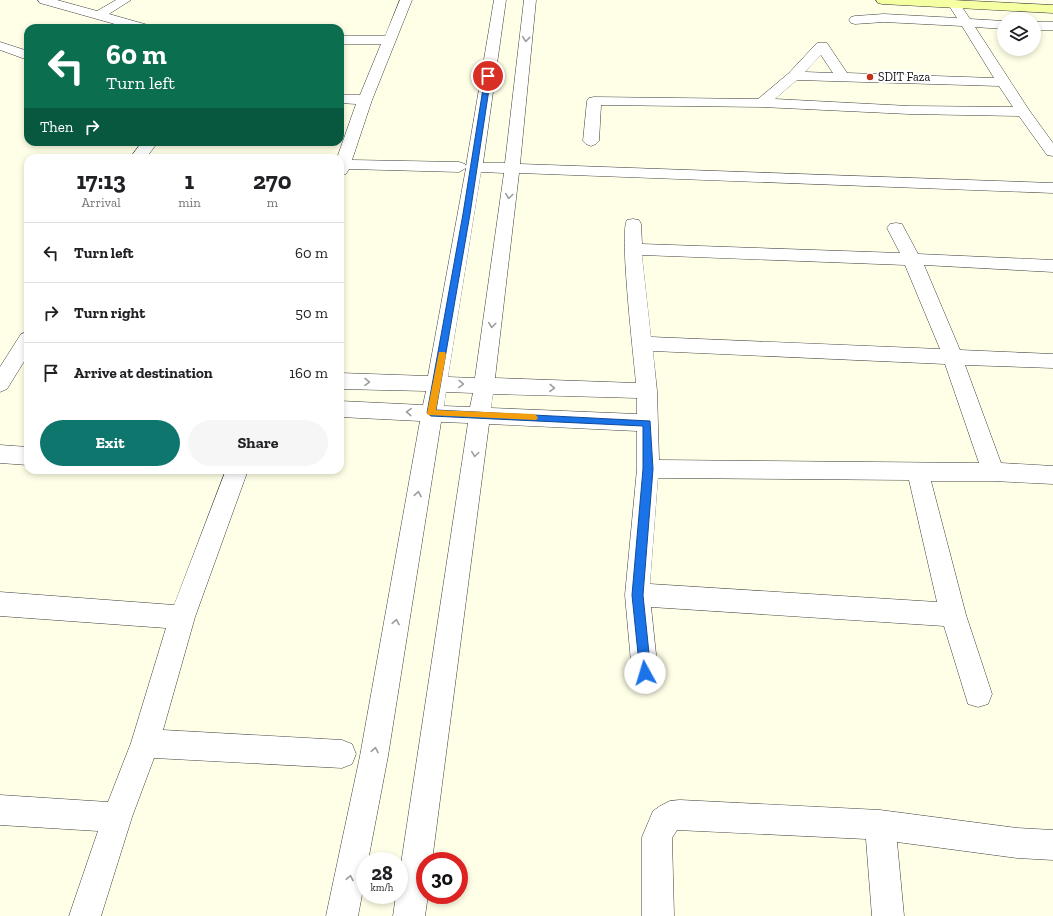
<!DOCTYPE html>
<html lang="en">
<head>
<meta charset="utf-8">
<style>
  :root { --surface:#fff; --page:#f6f6f6; --text:#202124; --muted:#757577; --line:#e0e0e0; --accent:#0f766e }
  body { margin:0; font-family:"Zilla Slab",serif; background:var(--page); color:var(--text); height:100vh; display:flex; flex-direction:column; font-size:15px; white-space:nowrap }
  * { box-sizing:border-box; margin:0 }
  p { font-size:13px; color:var(--muted) }
  .icon { flex:none; width:22px; height:22px; fill:none; stroke:currentColor; stroke-width:2; stroke-linecap:round; stroke-linejoin:round }
  .map { position:relative; flex:1; overflow:hidden }
  .panel { position:absolute; left:24px; top:154px; width:320px; height:320px; display:flex; flex-direction:column; background:var(--surface); border-radius:12px; box-shadow:0 2px 6px #0003 }
  .panel>* { flex:none }
  .hud { position:absolute; left:24px; top:24px; width:320px; height:122px; border-radius:12px; box-shadow:0 2px 6px #0003; background:#0b6e4f; color:#fff; overflow:hidden }
  .tools { position:absolute; left:997px; top:12px; display:grid; gap:8px }
  .tools a { display:grid; place-items:center; width:44px; height:44px; border-radius:50%; background:var(--surface); box-shadow:0 2px 6px #0003; font-size:20px }
  .speed { position:absolute; left:356px; top:852px; display:flex; gap:8px; font-size:20px; font-weight:700; text-align:center }
  .speed>* { display:grid; place-content:center; width:52px; height:52px; border-radius:50%; background:var(--surface); box-shadow:0 2px 6px #0003; line-height:1 }
  .speed small { font-size:10px; font-weight:400 }
  .speed .limit { border:6px solid #d22; background:#fff; color:#111 }
  .pin { position:absolute; display:grid; place-items:center; width:34px; height:34px; color:#fff; margin:-17px; border:2px solid #fff; border-radius:50%; box-shadow:0 1px 4px #0007 }
  .me { position:absolute; width:44px; margin:-22px; rotate:354deg; stroke-linejoin:round; filter:drop-shadow(0 0 3px #0008) }
  .turn { display:flex; align-items:center; gap:14px; height:84px; padding:0 16px; font-size:18px }
  .turn .icon { width:52px; height:52px; stroke-width:2.5 }
  .turn b { display:block; font-size:28px; line-height:34px }
  .then { display:flex; align-items:center; height:38px; padding:0 16px; background:#0003; gap:8px; font-size:15px }
  .eta { display:flex; justify-content:space-evenly; align-items:center; height:68px; text-align:center }
  .eta b { font-size:24px; font-weight:800; line-height:28px }
  .primary-button { display:flex; gap:8px; margin-top:auto; padding:8px 16px }
  .primary-button a { flex:1; height:46px; border-radius:24px; background:var(--accent); color:#fff; font-size:16px; font-weight:800; line-height:46px; text-align:center }
  .primary-button a+a { background:var(--page); color:var(--text) }
  ul { padding:0; list-style:none }
  li { display:flex; align-items:center; gap:12px; height:60px; padding:0 16px; border-top:1px solid var(--line) }
  li div { flex:1 }
  li b { display:block; font-size:15px }
  li em { font-style:normal }
  .map>svg:first-child { display:block }
  .lines { fill:none; stroke-linecap:round; stroke-linejoin:round }
  .street-casing { stroke:#3d3d3d; stroke-width:1 }
  .secondary-casing { stroke:#2c2c2c; stroke-width:1 }
  .street { fill:#fff; fill-rule:evenodd }
  .secondary { fill:#f6ffa2; fill-rule:evenodd }
  .oneway { stroke:#9d9d9d }
  .route { fill:#1a73e8; stroke:#114b97 }
  .slow { fill:#f59e0b }
  .poi-dot { fill:#c53217; stroke:#fff; stroke-width:1.5 }
  .labels { text-anchor:middle; stroke-width:4; stroke-linejoin:round; paint-order:stroke }
  .far-poi-label { font-size:12px; fill:#0a0a0a; stroke:#fff; text-anchor:start }
</style>
</head>
<body>
<div class="map">
<svg width="1053" height="916" viewBox="0 0 1053 916">
  <rect width="100%" height="100%" fill="#ffffe7"/>
  <g class="lines">
    <g class="street-casing">
      <g id="street">
        <path d="M38,0H57L97,11L116,0H131L109,14L148,25L149,28H129L40,3Z"/>
        <path d="M400,0H412L372,100L352,160L459,162L465,164L466,166L494,0H506L483,163H505L524,0H536L520,164L1053,183V193L519,173L495,378L636,383C634,359 619,233 627,220L633,219L639,220L641,224L642,244L900,253L887,228L890,224L896,223L902,224L918,254L1053,260V272L924,265L960,350L1053,354V368L965,365L1001,463L1053,466V484L993,481H931L966,615L992,694L988,704L978,707L968,704L944,626L651,607L658,673L654,682L645,686L636,682L632,673L625,595L637,469V431L489,424L432,861H425V895H428L425,916H393L396,895H399V877L468,423L441,422L388,756L368,861H365V879L358,916H326L360,756L420,421L340,417V401L423,405L426,391L340,389V373L428,376L466,168L459,172L349,169L346,174L340,176V158H337L356,104L340,103V95H360L381,44H340V36H385ZM481,172L504,173L475,378L448,377ZM642,255L905,265L940,349L651,337ZM653,351L945,364L979,463L659,460L657,391ZM446,392L473,393L470,407L444,406ZM493,394L637,398V414L491,408ZM658,478L909,480L937,602L650,584Z"/>
        <path d="M954,0L958,1L970,19L1004,21V29L975,27L1029,110L1053,143V156L1047,155L1019,116L909,114L762,107L601,105L599,141L596,144L591,146L586,144L583,141L587,101L589,98L594,97L758,99L789,73L817,43H827L847,73L994,78L962,26L884,22L855,24L851,23L849,20L851,17L855,16L884,14L957,18L948,4L950,1ZM821,55L833,73L805,72ZM797,80L999,86L1013,107L909,106L775,99Z"/>
        <rect x="1034" y="22" width="19" height="8"/>
        <path d="M0,42L28,51V60L0,50Z"/>
        <path d="M142,142H158L146,158H130Z"/>
        <path d="M28,332V355L7,389L0,392V367L21,334Z"/>
        <path d="M0,445L28,447V465L0,463Z"/>
        <path d="M226,470H248L195,617L163,730L342,740L352,744L356,754L352,764L342,768L154,758L132,817L101,916H69L98,831L0,825V795L108,802L131,743L166,628L0,616V592L174,605Z"/>
        <path d="M680,800L880,810L1017,828L1053,830V860L1017,858L897,842L904,916H872L866,839L677,830L672,838L674,916H642V837L653,811L660,806L670,801Z"/>
      </g>
    </g>
    <g class="secondary-casing">
      <path id="secondary" d="M876,0H952L1053,5V13L882,4L878,3Z"/>
    </g>
    <use href="#street" class="street"/>
    <use href="#secondary" class="secondary"/>
  </g>
  <defs><path id="oneway-chevron" d="M-2-3.5L2.5 0L-2 3.5" fill="none" stroke-width="1.6" stroke-linecap="round" stroke-linejoin="round"/></defs>
  <g class="oneway">
    <use href="#oneway-chevron" transform="translate(526 39) rotate(96)"/>
    <use href="#oneway-chevron" transform="translate(509 196) rotate(97)"/>
    <use href="#oneway-chevron" transform="translate(492 325) rotate(97)"/>
    <use href="#oneway-chevron" transform="translate(367 382) rotate(1)"/>
    <use href="#oneway-chevron" transform="translate(461 384) rotate(2)"/>
    <use href="#oneway-chevron" transform="translate(552 388) rotate(2)"/>
    <use href="#oneway-chevron" transform="translate(409 412) rotate(-177)"/>
    <use href="#oneway-chevron" transform="translate(475 454) rotate(98)"/>
    <use href="#oneway-chevron" transform="translate(418 494) rotate(-80)"/>
    <use href="#oneway-chevron" transform="translate(396 622) rotate(-80)"/>
    <use href="#oneway-chevron" transform="translate(375 750) rotate(-80)"/>
    <use href="#oneway-chevron" transform="translate(350 878) rotate(-79)"/>
  </g>
  <path class="route" d="M488,74L491,76L470,214L436,410L650,421L653,469L643,595L651,673L649,677L645,679L641,677L640,673L632,595L643,469V426L431,416L427,413L463,214L485,76Z"/>
  <path class="slow" d="M439,352H445L446,355L436,410L533,414L536,415L538,418L536,420L428,415L427,413Z"/>
  <circle class="poi-dot" cx="870" cy="77" r="4"/>
  <g class="labels">
    <g class="far-poi-label">
      <text x="878" y="81">SDIT Faza</text>
    </g>
  </g>
</svg>
<div class="tools">
<a><svg class="icon" aria-label="layers" viewBox="0 0 24 24"><path d="M12 4l9 5-9 5-9-5zM3 14l9 5 9-5"/></svg></a>
</div>
<div class="speed"><div>28<small>km/h</small></div><div class="limit">30</div></div>
<div class="pin" style="left:488px;top:76px;background:#d93025"><svg class="icon" aria-label="arrive" viewBox="0 0 24 24"><path d="M6 21V4h12l-3 4 3 4H6"/></svg></div>
<svg class="me" style="left:645px;top:673px" viewBox="-20 -20 40 40"><circle r="19" fill="#fff"/><path d="M0-13L10 11 0 6-10 11z" fill="#1a73e8"/></svg>
<div class="hud">
<div class="turn"><svg class="icon" aria-label="left" viewBox="0 0 24 24"><path d="M17 20v-9H6M10 6l-5 5 5 5"/></svg><div><b>60 m</b>Turn left</div></div>
<div class="then">Then<svg class="icon" aria-label="right" viewBox="0 0 24 24"><path d="M7 20v-9h11M14 6l5 5-5 5"/></svg></div>
</div>
<section class="panel">
<div class="eta">
<div><b>17:13</b><p>Arrival</p></div>
<div><b>1</b><p>min</p></div>
<div><b>270</b><p>m</p></div>
</div>
<ul>
<li><svg class="icon" aria-label="left" viewBox="0 0 24 24"><path d="M17 20v-9H6M10 6l-5 5 5 5"/></svg><div><b>Turn left</b></div><em>60 m</em></li>
<li><svg class="icon" aria-label="right" viewBox="0 0 24 24"><path d="M7 20v-9h11M14 6l5 5-5 5"/></svg><div><b>Turn right</b></div><em>50 m</em></li>
<li><svg class="icon" aria-label="arrive" viewBox="0 0 24 24"><path d="M6 21V4h12l-3 4 3 4H6"/></svg><div><b>Arrive at destination</b></div><em>160 m</em></li>
</ul>
<div class="primary-button"><a>Exit</a><a>Share</a></div>
</section>
</div>
</body>
</html>
